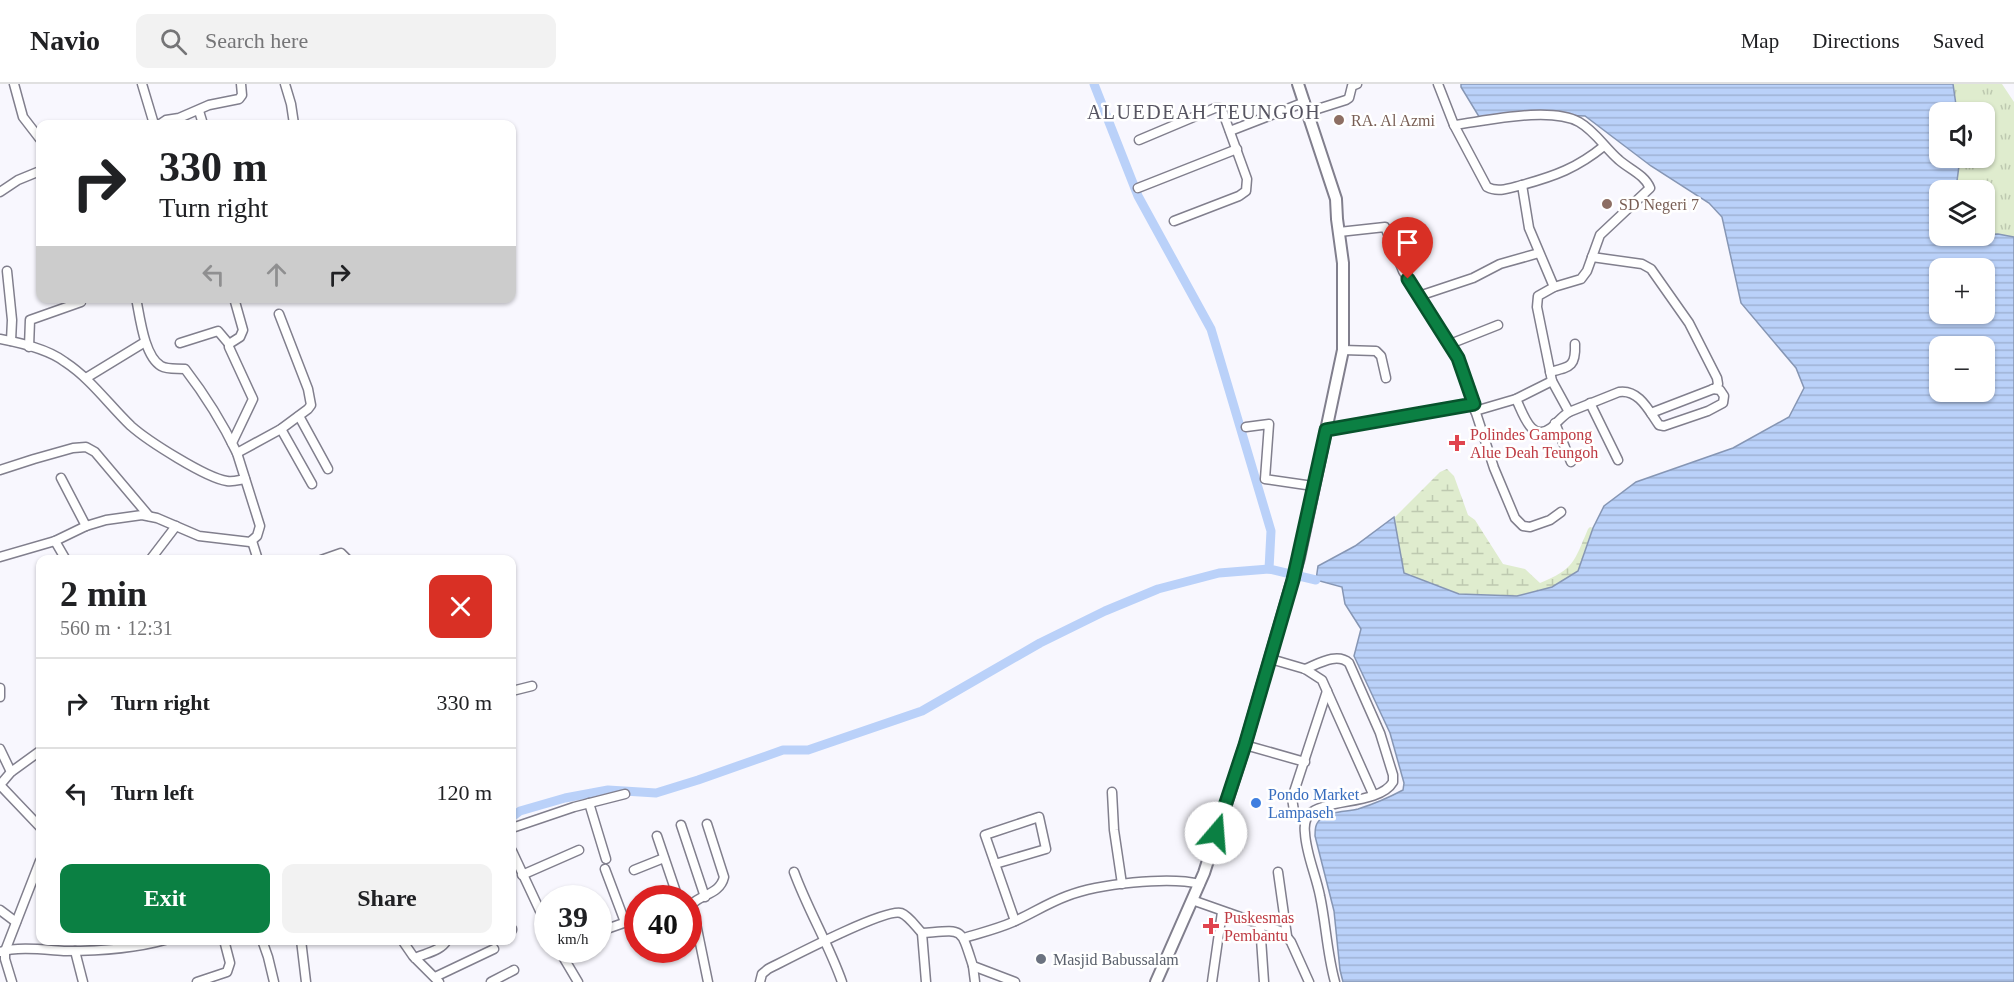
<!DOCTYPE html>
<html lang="en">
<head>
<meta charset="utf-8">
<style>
  :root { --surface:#fff; --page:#f2f2f2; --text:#202124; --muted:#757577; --line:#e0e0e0; --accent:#0b8043 }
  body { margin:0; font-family:Georgia,serif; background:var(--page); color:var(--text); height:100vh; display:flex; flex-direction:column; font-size:22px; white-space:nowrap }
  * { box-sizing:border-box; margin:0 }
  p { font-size:20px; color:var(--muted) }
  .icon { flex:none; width:33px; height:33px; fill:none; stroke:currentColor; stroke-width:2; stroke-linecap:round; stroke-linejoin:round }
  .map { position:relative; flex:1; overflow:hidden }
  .details { position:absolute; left:36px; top:471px; width:480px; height:390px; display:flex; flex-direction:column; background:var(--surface); border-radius:12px; box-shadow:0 2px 4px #0004 }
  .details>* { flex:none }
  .guide { position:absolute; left:36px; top:36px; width:480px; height:183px; border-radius:12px; box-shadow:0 2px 4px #0004; background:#fff; color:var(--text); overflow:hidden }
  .controls { position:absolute; left:1929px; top:18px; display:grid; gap:12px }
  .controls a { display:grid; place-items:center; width:66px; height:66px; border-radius:12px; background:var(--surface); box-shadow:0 2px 4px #0004; font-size:30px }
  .speed { position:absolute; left:534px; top:801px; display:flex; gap:12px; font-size:30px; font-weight:700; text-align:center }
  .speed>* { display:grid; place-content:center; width:78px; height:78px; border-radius:50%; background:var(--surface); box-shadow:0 2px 4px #0004; line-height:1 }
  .speed small { font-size:15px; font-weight:400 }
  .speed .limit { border:9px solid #d22; background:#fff; color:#111 }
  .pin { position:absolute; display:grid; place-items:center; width:51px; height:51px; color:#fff; margin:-62px -26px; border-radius:50% 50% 50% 0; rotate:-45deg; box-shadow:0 0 6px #0007 }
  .pin .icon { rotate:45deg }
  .me { position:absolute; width:66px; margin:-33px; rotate:18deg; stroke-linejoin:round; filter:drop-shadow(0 0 4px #0008) }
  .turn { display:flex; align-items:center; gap:21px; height:126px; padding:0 24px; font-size:27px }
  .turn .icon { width:78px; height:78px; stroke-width:2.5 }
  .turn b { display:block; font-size:42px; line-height:51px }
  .lanes { display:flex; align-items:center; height:57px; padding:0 24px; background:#0003; justify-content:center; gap:30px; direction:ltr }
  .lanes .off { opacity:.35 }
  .round { display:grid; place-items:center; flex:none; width:63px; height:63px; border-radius:12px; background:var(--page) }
  .overview { display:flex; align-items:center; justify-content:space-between; height:102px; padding:0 24px }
  h1 { font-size:36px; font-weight:600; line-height:45px }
  .cta { display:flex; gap:12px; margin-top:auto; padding:12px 24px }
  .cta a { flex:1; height:69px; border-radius:12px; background:var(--accent); color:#fff; font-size:24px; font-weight:600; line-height:69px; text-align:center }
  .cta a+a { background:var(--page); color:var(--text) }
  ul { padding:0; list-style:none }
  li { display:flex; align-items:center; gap:18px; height:90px; padding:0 24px; border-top:2px solid var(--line) }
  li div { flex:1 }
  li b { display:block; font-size:22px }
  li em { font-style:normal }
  header { display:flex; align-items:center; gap:36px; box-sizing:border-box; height:84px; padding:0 30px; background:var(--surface); border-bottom:2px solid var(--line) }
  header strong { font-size:28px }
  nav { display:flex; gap:33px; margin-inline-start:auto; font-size:21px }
  .search { width:420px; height:54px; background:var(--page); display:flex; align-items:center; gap:15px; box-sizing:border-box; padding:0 21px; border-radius:12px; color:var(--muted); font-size:22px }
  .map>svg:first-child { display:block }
  .grass { fill:url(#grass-tufts) }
  .wetland { fill:url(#wetland-marsh) }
  .water { fill:url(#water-rules); stroke:#8696b4; stroke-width:1.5; fill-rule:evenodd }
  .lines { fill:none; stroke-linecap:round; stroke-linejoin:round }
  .canal { stroke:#bad1f9; stroke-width:9 }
  .minor-casing { stroke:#817f8d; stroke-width:11 }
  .tertiary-casing { stroke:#817f8d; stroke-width:14 }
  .minor { stroke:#fff; stroke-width:8 }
  .tertiary { stroke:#fff; stroke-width:10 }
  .route-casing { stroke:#07532c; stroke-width:15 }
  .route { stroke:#0b8043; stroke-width:10 }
  .education-dot { fill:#8d6e63; stroke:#fff; stroke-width:2 }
  .health-dot { fill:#e0444e; stroke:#fff; stroke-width:2 }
  .shop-dot { fill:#3f7fe0; stroke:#fff; stroke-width:2 }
  .worship-dot { fill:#6b7280; stroke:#fff; stroke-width:2 }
  .labels { text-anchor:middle; stroke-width:5; stroke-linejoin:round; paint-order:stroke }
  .education-label { font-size:16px; fill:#785e54; stroke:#fff; text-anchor:start }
  .health-label { font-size:16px; fill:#be3a42; stroke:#fff; text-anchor:start }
  .shop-label { font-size:16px; fill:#366cbe; stroke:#fff; text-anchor:start }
  .worship-label { font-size:16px; fill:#5b616d; stroke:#fff; text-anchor:start }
  .quarter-label { font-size:20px; letter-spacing:1.5px; fill:#565461; stroke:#fff }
</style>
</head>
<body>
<header>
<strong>Navio</strong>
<div class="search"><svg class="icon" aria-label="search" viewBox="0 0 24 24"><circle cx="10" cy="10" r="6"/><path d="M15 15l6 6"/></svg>Search here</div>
<nav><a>Map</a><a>Directions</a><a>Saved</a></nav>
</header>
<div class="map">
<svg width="2014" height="898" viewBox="0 0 2014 898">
  <defs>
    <pattern id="grass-tufts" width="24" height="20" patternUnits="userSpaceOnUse" patternTransform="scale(1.5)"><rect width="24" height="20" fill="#dfecce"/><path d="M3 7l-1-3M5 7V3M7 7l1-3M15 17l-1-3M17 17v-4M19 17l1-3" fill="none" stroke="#bec9b0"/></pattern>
    <pattern id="wetland-marsh" width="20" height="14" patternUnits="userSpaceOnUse" patternTransform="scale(1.5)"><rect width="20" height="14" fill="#dfecce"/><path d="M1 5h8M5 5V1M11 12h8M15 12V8" fill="none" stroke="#bec9b0"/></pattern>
    <pattern id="water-rules" width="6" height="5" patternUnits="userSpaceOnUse" patternTransform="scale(1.5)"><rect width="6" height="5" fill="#bad1f9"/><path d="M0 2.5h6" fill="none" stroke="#9fb2d4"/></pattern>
  </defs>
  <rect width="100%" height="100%" fill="#f8f7fe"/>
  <path class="grass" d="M1953,0H2002L2014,18V153L1985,150L1984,106H1958L1957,97L1960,74H1984V28H1957Z"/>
  <path class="wetland" d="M1447,385L1454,392L1468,431L1475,436L1503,480L1525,485L1540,499C1574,485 1574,478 1588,445L1590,443L1593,444L1578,487L1552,503L1517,512L1459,510L1404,489L1394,434L1440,388Z"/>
  <path class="water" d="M1461,0H1953L1957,28H1940V74H1960L1957,97L1958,106H1940V152L1998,150L2014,153V898H1343L1340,886L1334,827L1315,752C1315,746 1315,739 1321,735C1330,727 1347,728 1358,725C1374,720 1388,714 1403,706L1404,699L1390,649L1354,572L1361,545L1345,520L1342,503L1316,496L1318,482L1355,462L1394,433L1404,489L1459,510L1517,512L1552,503L1578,487L1593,444L1604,422L1636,398L1733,364L1789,333L1804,304L1796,284L1741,219L1722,133L1709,119L1651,82L1585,32L1529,30L1481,36L1461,3ZM1940,184H1984V230H1940ZM1940,262H1984V308H1940Z"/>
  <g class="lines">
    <g class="canal">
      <path d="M1094,0L1138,112L1211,245L1271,447L1269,485L1316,496"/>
      <path d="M512,733L520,727L565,714L608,706L656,709L698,696L783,666H808L922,627L1040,559L1105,527L1158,505L1219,489L1269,485"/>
    </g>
    <g class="minor-casing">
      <g id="minor">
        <path d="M14,0L23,33L40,55"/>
        <path d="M142,0L154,40"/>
        <path d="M285,0L291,20L294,40"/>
        <path d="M1438,0L1454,41L1487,103C1498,109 1510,104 1522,101L1529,144L1554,203"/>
        <path d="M199,27L203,40"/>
        <path d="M1308,28L1346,16L1349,14L1352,2L1357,0"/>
        <path d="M160,40L166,36L179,34L209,21L239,15L242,11L241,0"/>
        <path d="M1454,41C1486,37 1550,22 1579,38C1595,47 1605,64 1619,76C1629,85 1645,91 1650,104L1600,151L1587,187L1581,195L1554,203L1538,212L1537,223L1552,297L1516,315L1475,327"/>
        <path d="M1230,47L1305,18"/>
        <path d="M1139,56L1215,24H1220L1222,26L1247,95L1246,107L1239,112L1174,137"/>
        <path d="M1522,101C1555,92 1577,84 1604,62"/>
        <path d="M1138,104L1237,65"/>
        <path d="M0,108L18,96L40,87"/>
        <path d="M1339,148L1385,143L1403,187L1458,274L1494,384L1515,434L1523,442L1530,443L1550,436L1561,428"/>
        <path d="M1592,173L1642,180L1651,185L1689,239L1717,294L1718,300L1716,304L1651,329"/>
        <path d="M7,187L12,236L11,257"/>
        <path d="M1419,212L1473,194L1500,180L1539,169"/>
        <path d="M0,255C21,259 48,265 65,278C91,295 109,321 131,342C148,357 206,394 227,397C233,398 239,396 245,395"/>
        <path d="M180,259L218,247L229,260"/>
        <path d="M1450,260L1498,241"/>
        <path d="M29,263L30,236L81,218"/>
        <path d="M1343,266L1376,267L1381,272L1386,294"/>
        <path d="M1550,288C1570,283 1576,283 1575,260"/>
        <path d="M86,294L145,258"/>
        <path d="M1552,297L1569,328L1619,308C1639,305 1649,327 1659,341L1664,342L1708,327L1723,319L1724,312L1720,306L1713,305"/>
        <path d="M1516,315C1523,329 1531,359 1551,344C1557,339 1562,332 1569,328"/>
        <path d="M1590,319L1618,376"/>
        <path d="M299,332L328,385"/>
        <path d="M1555,339L1571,378"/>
        <path d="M1246,343L1269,340L1265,395L1313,402"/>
        <path d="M281,345L312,400"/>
        <path d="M1326,346L1474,320"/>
        <path d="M232,359L253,315L229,263V260L240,253L243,246L234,214"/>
        <path d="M237,369L281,345L308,325L311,321L308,305L279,230"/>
        <path d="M0,386L34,375L73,364L86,363L95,368L149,432"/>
        <path d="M61,394L86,442"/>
        <path d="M55,457L66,476"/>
        <path d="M252,457L258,476"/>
        <path d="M0,473L55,457L86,442L106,436L142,431L157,434L199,452L250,458L257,452L260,442L237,369C223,340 205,311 185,285C178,284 168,286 161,282C144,272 140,233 136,214"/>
        <path d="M150,476L176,442"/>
        <path d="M321,476L341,469L348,476"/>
        <path d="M1271,575L1305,585L1322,596L1373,710"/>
        <path d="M1305,585C1318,580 1337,568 1349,579L1380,649L1393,691V698C1380,720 1330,715 1312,728C1305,733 1304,741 1305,749C1306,770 1316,791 1320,812C1326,840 1327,870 1335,898"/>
        <path d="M0,604V613"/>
        <path d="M512,607L532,602"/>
        <path d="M1245,661L1305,678"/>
        <path d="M0,665L11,688"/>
        <path d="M40,667L11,688L0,701L40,743"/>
        <path d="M1112,708L1114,746L1122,800"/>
        <path d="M589,719L606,775"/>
        <path d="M1306,735L1294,727L1292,714L1327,607"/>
        <path d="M707,740L724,793C720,810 702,810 692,820L708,898"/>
        <path d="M681,741L705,813"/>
        <path d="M512,744L574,723L625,710"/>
        <path d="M657,752L678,814"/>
        <path d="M512,767L548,844"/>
        <path d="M995,780L1046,765L1039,733L985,751L1015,837"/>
        <path d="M605,785L625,838"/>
        <path d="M634,786L664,774"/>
        <path d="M794,788C808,826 829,861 842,898"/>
        <path d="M1278,788L1287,852"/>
        <path d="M522,791L579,766"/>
        <path d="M588,814H590"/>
        <path d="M1192,816L1283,848L1291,858L1309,898"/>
        <path d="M0,826L16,838"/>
        <path d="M1260,840L1264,898"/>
        <path d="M512,845V846"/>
        <path d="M598,848L638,834"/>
        <path d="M922,849L926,898"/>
        <path d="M964,854C980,849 997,845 1013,838C1031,830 1048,819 1067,812C1098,800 1168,792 1200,800"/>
        <path d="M262,856L268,873L274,898"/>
        <path d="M301,856L306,898"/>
        <path d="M402,856L413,872L439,898"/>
        <path d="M559,866L578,898"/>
        <path d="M75,867L83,898"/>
        <path d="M0,868C17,862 47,866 66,867C99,867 133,865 165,856"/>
        <path d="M415,874C426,869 441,867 447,856"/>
        <path d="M973,882L975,898"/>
        <path d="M435,893L494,865"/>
        <path d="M12,898L5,875V867L40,777"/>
        <path d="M197,898L227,888L230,879L224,856"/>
        <path d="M491,898L514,886"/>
        <path d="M760,898L762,890L768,885C788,875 885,824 901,829C909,832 916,843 922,849C964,846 960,842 973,882L1015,898"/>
        <path d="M1212,898L1222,828"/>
      </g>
    </g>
    <g class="tertiary-casing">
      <path id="tertiary" d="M1156,898L1204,789L1245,661L1299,474L1343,266V179L1337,135L1336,115L1298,0"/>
    </g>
    <use href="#minor" class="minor"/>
    <use href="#tertiary" class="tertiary"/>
  </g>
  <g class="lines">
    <g class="route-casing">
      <path id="route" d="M1216,749L1245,661L1293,496L1326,346L1474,320L1458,274L1408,195"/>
    </g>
    <use href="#route" class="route"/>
  </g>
  <g class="education-dot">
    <circle cx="1339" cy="36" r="6"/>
    <circle cx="1607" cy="120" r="6"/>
  </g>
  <g class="health-dot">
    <path d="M1454 350h6v6h6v6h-6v6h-6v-6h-6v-6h6z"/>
    <path d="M1208 833h6v6h6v6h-6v6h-6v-6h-6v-6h6z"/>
  </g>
  <circle class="shop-dot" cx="1256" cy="719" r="6"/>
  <circle class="worship-dot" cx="1041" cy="875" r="6"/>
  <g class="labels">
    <g class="education-label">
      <text x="1351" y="42">RA. Al Azmi</text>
      <text x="1619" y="126">SD Negeri 7</text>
    </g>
    <g class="health-label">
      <text x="1470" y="356">Polindes Gampong<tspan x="1470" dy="18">Alue Deah Teungoh</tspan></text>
      <text x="1224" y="839">Puskesmas<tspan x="1224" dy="18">Pembantu</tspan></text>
    </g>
    <g class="shop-label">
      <text x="1268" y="716">Pondo Market<tspan x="1268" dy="18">Lampaseh</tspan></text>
    </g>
    <g class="worship-label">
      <text x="1053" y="881">Masjid Babussalam</text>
    </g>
    <g class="quarter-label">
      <text x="1204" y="35">ALUEDEAH TEUNGOH</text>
    </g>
  </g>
</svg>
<div class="controls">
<a><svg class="icon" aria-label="sound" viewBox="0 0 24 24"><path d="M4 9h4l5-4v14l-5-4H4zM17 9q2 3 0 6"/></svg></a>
<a><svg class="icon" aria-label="layers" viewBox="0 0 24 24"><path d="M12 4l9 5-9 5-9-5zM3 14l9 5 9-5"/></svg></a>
<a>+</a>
<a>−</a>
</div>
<div class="speed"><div>39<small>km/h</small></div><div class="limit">40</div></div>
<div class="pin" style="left:1408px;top:195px;background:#d93025"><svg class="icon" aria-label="arrive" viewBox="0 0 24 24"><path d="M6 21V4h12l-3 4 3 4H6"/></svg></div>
<svg class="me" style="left:1216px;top:749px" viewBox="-20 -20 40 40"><circle r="19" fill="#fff"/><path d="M0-13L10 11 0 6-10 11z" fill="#0b8043"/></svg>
<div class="guide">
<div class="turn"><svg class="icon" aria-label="right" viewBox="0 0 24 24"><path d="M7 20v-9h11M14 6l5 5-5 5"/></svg><div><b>330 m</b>Turn right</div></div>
<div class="lanes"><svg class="icon off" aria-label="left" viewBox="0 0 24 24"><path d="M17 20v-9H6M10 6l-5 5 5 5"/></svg><svg class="icon off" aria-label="ahead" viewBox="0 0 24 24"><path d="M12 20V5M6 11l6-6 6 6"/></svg><svg class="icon" aria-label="right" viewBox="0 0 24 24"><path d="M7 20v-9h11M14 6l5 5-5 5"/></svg></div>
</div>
<section class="details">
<div class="overview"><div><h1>2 min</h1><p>560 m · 12:31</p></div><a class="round" style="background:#d93025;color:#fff"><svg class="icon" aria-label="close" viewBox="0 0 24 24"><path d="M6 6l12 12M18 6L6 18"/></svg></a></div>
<ul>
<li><svg class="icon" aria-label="right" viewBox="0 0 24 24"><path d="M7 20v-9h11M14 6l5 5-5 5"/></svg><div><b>Turn right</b></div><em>330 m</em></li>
<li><svg class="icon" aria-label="left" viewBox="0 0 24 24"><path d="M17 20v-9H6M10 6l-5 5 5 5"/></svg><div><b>Turn left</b></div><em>120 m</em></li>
</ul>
<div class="cta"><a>Exit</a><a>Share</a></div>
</section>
</div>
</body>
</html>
